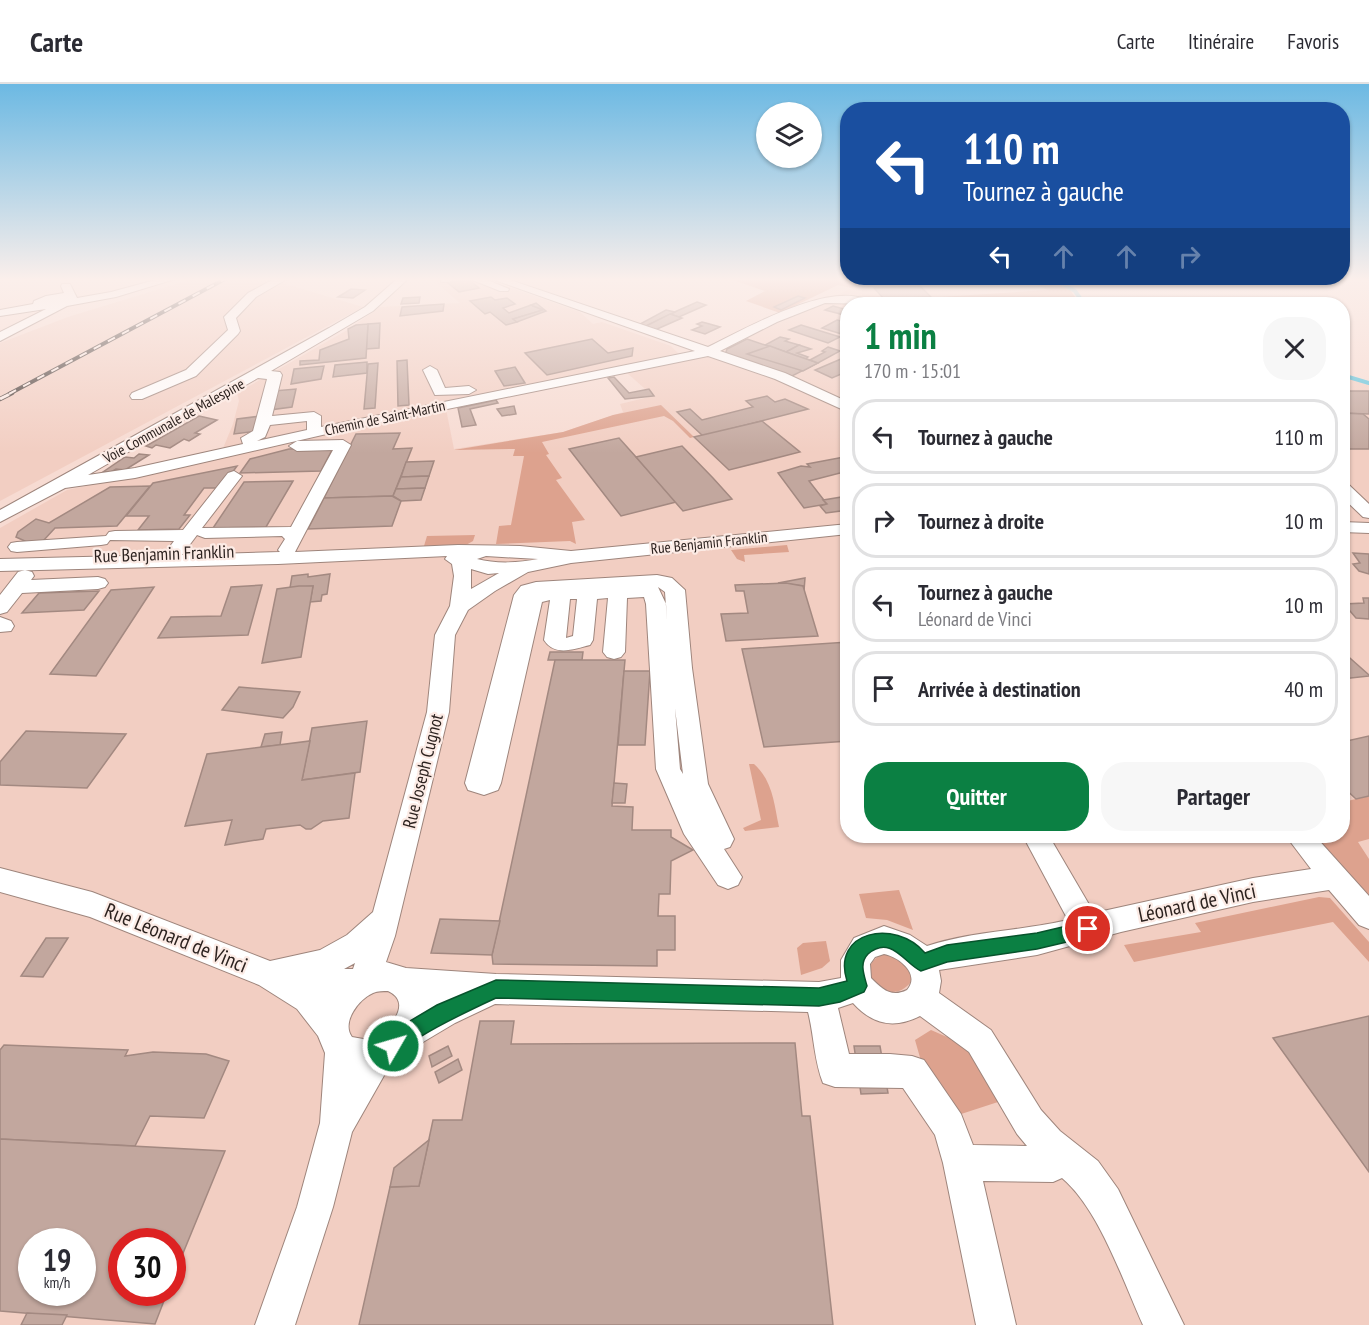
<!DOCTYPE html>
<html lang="fr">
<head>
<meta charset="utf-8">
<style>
  :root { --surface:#fff; --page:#f7f7f7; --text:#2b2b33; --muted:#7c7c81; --line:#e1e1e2; --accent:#0b8043 }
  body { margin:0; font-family:"PT Sans Narrow",sans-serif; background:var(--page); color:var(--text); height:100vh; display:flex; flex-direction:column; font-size:22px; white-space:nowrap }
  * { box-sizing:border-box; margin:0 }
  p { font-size:20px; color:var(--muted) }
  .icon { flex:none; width:33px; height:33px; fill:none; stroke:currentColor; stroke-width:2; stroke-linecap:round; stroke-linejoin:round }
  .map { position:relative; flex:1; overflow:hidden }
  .drawer { position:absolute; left:840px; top:213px; width:510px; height:546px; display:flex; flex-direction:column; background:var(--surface); border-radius:24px; box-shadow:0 2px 4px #0004 }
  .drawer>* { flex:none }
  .banner { position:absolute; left:840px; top:18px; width:510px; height:183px; border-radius:24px; box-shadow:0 2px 4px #0004; background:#1a4fa0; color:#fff; overflow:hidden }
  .buttons { position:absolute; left:756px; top:18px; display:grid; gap:12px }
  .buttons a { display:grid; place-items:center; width:66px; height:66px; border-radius:50%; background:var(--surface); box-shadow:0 2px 4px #0004; font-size:30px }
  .speed { position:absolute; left:18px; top:1144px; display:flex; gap:12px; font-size:30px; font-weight:700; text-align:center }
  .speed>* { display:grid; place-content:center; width:78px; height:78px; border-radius:50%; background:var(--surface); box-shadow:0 2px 4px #0004; line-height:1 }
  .speed small { font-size:15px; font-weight:400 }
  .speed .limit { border:9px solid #d22; background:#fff; color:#111 }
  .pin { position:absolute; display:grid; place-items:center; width:51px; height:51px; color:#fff; margin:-26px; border:3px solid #fff; border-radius:50%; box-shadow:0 2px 6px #0007 }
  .me { position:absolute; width:66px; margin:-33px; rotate:52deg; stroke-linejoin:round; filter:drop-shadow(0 0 4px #0008) }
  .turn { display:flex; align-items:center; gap:21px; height:126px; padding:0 24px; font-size:27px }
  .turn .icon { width:78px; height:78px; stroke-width:2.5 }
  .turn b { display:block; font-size:42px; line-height:51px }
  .lanes { display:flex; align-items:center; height:57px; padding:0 24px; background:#0003; justify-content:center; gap:30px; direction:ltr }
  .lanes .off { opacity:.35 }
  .round { display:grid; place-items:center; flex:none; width:63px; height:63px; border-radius:24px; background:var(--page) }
  .headline { display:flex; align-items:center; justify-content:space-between; height:102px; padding:0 24px }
  h1 { font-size:36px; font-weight:700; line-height:45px; color:var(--accent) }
  .primary-button { display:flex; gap:12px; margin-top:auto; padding:12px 24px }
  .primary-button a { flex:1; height:69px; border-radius:24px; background:var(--accent); color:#fff; font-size:24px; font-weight:700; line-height:69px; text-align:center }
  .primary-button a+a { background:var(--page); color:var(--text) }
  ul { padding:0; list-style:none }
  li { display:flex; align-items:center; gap:18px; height:75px; margin:0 12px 9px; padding:0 12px; border:3px solid var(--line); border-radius:24px }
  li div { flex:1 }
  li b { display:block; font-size:22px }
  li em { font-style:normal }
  header { display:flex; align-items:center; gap:36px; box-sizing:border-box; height:84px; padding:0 30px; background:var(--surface); border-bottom:2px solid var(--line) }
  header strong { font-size:28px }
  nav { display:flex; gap:33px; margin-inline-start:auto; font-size:21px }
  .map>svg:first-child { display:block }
  .built { fill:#f2cec2; fill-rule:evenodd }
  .green { fill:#dda28e }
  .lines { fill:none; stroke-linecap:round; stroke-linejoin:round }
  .stream { stroke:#52c1dc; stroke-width:4 }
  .building { fill:#c2a79e; stroke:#a38981; stroke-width:1.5; fill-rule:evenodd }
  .minor-casing { stroke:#9e857c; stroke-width:2 }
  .minor { fill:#fff; fill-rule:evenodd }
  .rail-far1-casing { stroke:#483c38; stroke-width:4 }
  .rail-casing { stroke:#483c38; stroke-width:4.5 }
  .rail-far1 { stroke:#fcebe5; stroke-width:2; stroke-dasharray:8; stroke-linecap:butt }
  .rail { stroke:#fcebe5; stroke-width:3; stroke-dasharray:10; stroke-linecap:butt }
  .route { fill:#0b8043; stroke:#07532c; stroke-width:1.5 }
  .labels { text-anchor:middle; stroke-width:4.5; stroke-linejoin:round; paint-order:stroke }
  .far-street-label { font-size:15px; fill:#2d2320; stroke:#fcebe5 }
  .street-label { font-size:18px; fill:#2d2320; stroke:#fcebe5 }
  .near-street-label { font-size:21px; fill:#2d2320; stroke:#fcebe5 }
</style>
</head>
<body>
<header>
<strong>Carte</strong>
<nav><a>Carte</a><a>Itinéraire</a><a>Favoris</a></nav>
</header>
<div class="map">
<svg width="1369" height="1241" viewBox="0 0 1369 1241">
  <rect width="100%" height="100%" fill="#f7dbd2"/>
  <g class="built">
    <path d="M192,195H243L282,199L363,223L0,417V259L68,233Z"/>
    <path d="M432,195H486L580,228L593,240L602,238L671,262L678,269L691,273L725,264L871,195H1051L1072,206L1080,220H848V752H1342L1343,292L1369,301V1241H0V444L67,406L219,374L233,340L239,317L237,309L349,245L380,223L460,219ZM627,289L653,312L620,320L623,328L563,348L454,365L446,325ZM766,312L775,318L785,315L807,325L703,351L678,328L690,325L702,336L753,323L746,317ZM32,1158H82V1209H32ZM122,1158H172V1209H122Z"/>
  </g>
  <g class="green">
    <path d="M738,195H871L851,204L838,201L780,229L746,217L765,207L736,197Z"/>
    <path d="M1027,195H1048L1070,206L1080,220H1074L1065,216L933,220L912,219L909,215L1047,206Z"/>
    <path d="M661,321L694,353L690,354L673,337L664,332L542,358L549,370L546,371L562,394L556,396L585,436L572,438L576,460L570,457L496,460L499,442L511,441L524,372H513L515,365L454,366L563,348L613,331Z"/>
    <path d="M475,451L473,457L466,461L424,462L427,452Z"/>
    <path d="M787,461L789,468L744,471L745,478L737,475L731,466Z"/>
    <path d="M749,680H754C773,697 774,720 779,743L745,747L743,744L761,736Z"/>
    <path d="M1369,712V755L1358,758L1369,775V815L1311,752H1342L1343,718Z"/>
    <path d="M899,806L913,846L887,836L866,834L859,810Z"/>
    <path d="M1319,813L1330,814L1369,858V878L1333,838L1134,878L1124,861L1201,848L1195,839Z"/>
    <path d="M826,857L830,877L822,884L801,891L797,864L803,859Z"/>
    <path d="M886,869L895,870L911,886V898C887,928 847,882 886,869Z"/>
    <path d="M931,946C939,950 949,953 958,958C978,971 988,998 998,1018L955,1032L923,984L915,956Z"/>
  </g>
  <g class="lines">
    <g class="stream">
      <path d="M1054,195L1075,207L1084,220"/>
      <path d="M1342,291L1369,299"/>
    </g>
  </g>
  <g class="building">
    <path d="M468,195L479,204L459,208L448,199Z"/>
    <path d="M920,202L931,213L884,215L874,204Z"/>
    <path d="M351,205L365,206L353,214L338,213Z"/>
    <path d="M798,212L805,214L781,226L774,223Z"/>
    <path d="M420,213L419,219L401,220L403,214Z"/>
    <path d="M491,213L495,216L507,214L515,220L503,224L509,229L531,221L543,226L513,235L517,238L506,241L490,228L485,230L470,217Z"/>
    <path d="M697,218L706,221L679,233L670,230Z"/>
    <path d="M536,219L546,227L517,238L513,235L543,226L531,221Z"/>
    <path d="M444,220L443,227L400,232L402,223Z"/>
    <path d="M833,222L848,226V232L825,226Z"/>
    <path d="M666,226L675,228L646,242L640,240Z"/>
    <path d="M670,230L682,234L655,246L644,243Z"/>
    <path d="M837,236L848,239V252L822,244Z"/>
    <path d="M702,238L706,239L720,243L705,250L692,246L702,242L697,240Z"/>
    <path d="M380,239L379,264L366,265L368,240Z"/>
    <path d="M368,240L366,274L300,281V277L319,276L320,266L349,255L348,245L356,241Z"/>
    <path d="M801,241L840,253L828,259L789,246Z"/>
    <path d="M780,253L789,255L785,257L799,261L786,268L765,261Z"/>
    <path d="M592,255L608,269L633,264L632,272L547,291L525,269Z"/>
    <path d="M747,255L765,261L818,279L792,292L730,272L726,268L727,265Z"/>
    <path d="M799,261L811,265L797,269L808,273L805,275L786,268Z"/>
    <path d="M770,262L786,268L818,279L803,287L747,270Z"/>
    <path d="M828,263L840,267L818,279L810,276L825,268L822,267Z"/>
    <path d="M848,272V293L841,290L832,294L815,286Z"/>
    <path d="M407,276L409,321L398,322L397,277Z"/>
    <path d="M367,278V289L333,293L335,281Z"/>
    <path d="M378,279L375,324L364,325L368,280Z"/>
    <path d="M324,282L321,295L291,300L294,285Z"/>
    <path d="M515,283L525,299L504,302L495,287Z"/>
    <path d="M614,293L629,309L649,305L654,312L625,315L608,294Z"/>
    <path d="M296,305L292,323L269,326L274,307Z"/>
    <path d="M1342,307H1369V330L1342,329Z"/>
    <path d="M767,312L775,318L785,315L808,325L703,352L677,328L690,325L702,336L753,323L746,317Z"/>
    <path d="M496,316L498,319L470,325L476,341L462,343L458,324Z"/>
    <path d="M514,322L516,330L502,332L497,325Z"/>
    <path d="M1342,329L1363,330L1369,335V365H1342Z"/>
    <path d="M199,332L217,336L195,349L200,350L189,357L184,355L170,364L156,361L152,364L146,362Z"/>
    <path d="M261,332L258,347L234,350L237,335Z"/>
    <path d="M762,337L800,368L729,386L694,353Z"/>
    <path d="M400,349L393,365L412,364L393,412L324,414L356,350Z"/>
    <path d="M619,354L636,373L676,418L621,432L569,365Z"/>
    <path d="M682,362L713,394L732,415L683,427L636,373Z"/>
    <path d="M333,364L321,387L240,389L250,375L289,365Z"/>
    <path d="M139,370L149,371L125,386L116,385L111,388H103L125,373L134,374Z"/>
    <path d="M844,373L848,374V387L809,397L827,420L804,424L778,389L801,382L810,383L807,380Z"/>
    <path d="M434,377L429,392L401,393L406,378Z"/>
    <path d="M237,382L221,404H204L184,431H190L179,445L138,446L149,432H126L153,399Z"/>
    <path d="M429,392L425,404L396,405L401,393Z"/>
    <path d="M293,397L266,443L213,444L244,398Z"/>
    <path d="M150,402L117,442L55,444L43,457L27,458L16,453L18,448L36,435L49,439L110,403Z"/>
    <path d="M425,404L421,416L401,417L393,412L396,405Z"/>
    <path d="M392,412L401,417L392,442L308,445L324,414Z"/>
    <path d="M848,412V426L826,429L820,422L827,420L823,416Z"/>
    <path d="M1353,469L1369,470V490L1359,487L1353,480L1360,479Z"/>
    <path d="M308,490V493L330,490L327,510L322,511L321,517L310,518L313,502L290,504L292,492Z"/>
    <path d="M805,494L804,507L803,502L778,499Z"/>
    <path d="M786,499L803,502L818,552L726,557L721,530L748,529L744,507H736L735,501Z"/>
    <path d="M262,501L248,551L158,554L171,533L221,532L231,503Z"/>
    <path d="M299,502H313L301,573L262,579L277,505Z"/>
    <path d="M154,503L96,592L50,590L111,506Z"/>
    <path d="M99,507L84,526L22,529L39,509Z"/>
    <path d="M1363,514H1369V535L1356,534L1344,520L1364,519Z"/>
    <path d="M848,558V657L764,663L742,565Z"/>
    <path d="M1342,567L1369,591V592L1342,595Z"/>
    <path d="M550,568H583L582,576H548Z"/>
    <path d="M555,576H625L612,722L633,723L632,746H671V753L693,766L671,777L670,810H659L658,832H675V866H657V882L493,880L492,871Z"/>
    <path d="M624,587H650L645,661H618Z"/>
    <path d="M239,603L300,608L293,623L283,634L222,626Z"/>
    <path d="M367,637L360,688L302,696L312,644Z"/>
    <path d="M26,647L126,650L87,704L0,701V678Z"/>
    <path d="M282,648L280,661L261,663L265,650Z"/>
    <path d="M1369,652V712L1356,715L1342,702V658Z"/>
    <path d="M310,657L302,696L355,689L349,734L323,737L311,745H306L300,741L266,745L263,755L225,761L232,736L185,742L207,670Z"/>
    <path d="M614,699L627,700L625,719H612Z"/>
    <path d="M440,835L500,837L492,871L431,869Z"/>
    <path d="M46,854H68L43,893L21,892Z"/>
    <path d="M1369,932V1088L1273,954Z"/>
    <path d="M480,937H514L511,960L795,959L802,1032H810L833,1241H359L390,1103L419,1102L433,1036H462Z"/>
    <path d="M4,961L128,966L125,972L153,968L206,970L229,977L204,1034L150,1032L135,1062L0,1055V966Z"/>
    <path d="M448,962L452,972L432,983L429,972Z"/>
    <path d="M854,962H880L888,1009L861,1010Z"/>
    <path d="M458,975L462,986L439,999L435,988Z"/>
    <path d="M0,1055L225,1067L172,1196V1158H122V1209H167L155,1240L0,1227ZM32,1158H82V1209H32Z"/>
    <path d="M429,1056L419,1102L390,1103L394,1084Z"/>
    <path d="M27,1229L67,1231L62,1241H21Z"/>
  </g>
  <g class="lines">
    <g class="minor-casing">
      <g id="minor">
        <path d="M159,195H175L116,213L67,222L0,257V248L46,225L0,232V226L33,220L34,217L46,212L64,209L61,202L62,200H70L77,214L111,208Z"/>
        <path d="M274,195H287L256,213L236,234L240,247L238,250L196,292L142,315H132L130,312L132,309L186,286L228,246L224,233L248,209Z"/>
        <path d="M397,195H408L373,227L271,287L280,288L282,291L272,332L314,328L321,332V343L695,267L492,195H507L708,263C743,246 838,191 873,220L825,219L777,238L720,267L785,289L848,318V328L775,295L708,272L344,346L135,394L65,404L0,438V426L329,244L365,223ZM258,294L267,295L253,347L241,354L243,360L135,384L88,391ZM307,337V346L257,357L265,353L270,341Z"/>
        <path d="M441,195H454L449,198H441Z"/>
        <path d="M470,195H485L509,205L508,207H500Z"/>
        <path d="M430,282L437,286L445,304L469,302L476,306L469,310L435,311L423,286Z"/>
        <path d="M343,356L351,361L295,468L458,461L520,462L571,467L848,440V450L571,479L528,488L495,507L468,526L455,551L449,628L395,852L386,878L406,884L496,890L819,898L841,894V876L854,854L884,842L910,851L927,862C972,847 1021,847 1068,836L1023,752H1049L1094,829L1253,794L1311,785L1286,752H1315L1369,812V845L1359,841L1329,806L1253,818L1121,848L1037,871L939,886L941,897L939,909L991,946L1041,1026L1060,1047L1098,1077L1118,1105L1184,1241H1143C1123,1197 1099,1125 1062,1094L1053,1098L983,1097L1016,1241H976L943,1079L935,1051L903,1004L835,1003L823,999C814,977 814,951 808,928L495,920L455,939L413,964L390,981L352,1048L333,1123L295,1241H255L297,1123L320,1039L325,969L318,952L297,925L259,901L90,833L0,808V784L92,808L270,877L320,866L347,851L373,828L427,628L435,551L450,522L454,492L452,480L445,475L447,472L278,480L0,487V475L166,471L165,469L174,457L110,456L107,460L101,461L17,468L11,467L8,463L11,459L17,458L106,452L109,448L115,447L183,446L228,389L234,387L242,392L202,444L291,443L333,366L297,367L289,362L297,357ZM197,451L205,454L282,452L285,455L278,466L280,468L182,471ZM486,472L538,475C518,479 496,480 477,475ZM471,485L488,490L499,489L471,505ZM884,870C899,873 921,890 907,906C891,914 882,905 871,894L870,880L875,873ZM355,879L353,885H344ZM388,907C415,919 387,950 369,956L352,953C341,938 359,915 373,909C378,907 383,907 388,907ZM853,919C873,941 894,945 920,932L969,968L1017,1050L1027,1062L973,1061L961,1030L924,976L912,972L890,970H849L838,924Z"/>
        <path d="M1342,398L1348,400L1369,420V434L1363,433L1342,413Z"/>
        <path d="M1342,438L1369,439V449L1342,448Z"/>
        <path d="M25,486L32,488L34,492L31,496L98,493L105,495L108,499L105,503L98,505L22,509L7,528L0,530V511L18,488Z"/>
        <path d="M657,491L672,494L685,506L692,584L708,700L734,755L730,763L724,765L742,793L738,801L728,805L718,801L684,750L656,685L646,520L644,513L627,514L625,568L621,573L614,575L607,573L603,568L608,514L597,515L593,556L590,561C574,565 555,573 544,556L550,516L542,518L501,699L498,706L484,711L468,706L465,699L514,511L521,502L536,498ZM658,503L665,508L667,537L666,520ZM570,515H577L573,552L566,554ZM675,624L683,690L680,685Z"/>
        <path d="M0,533L11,537L14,542L11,547L0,548Z"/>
      </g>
    </g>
    <use href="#minor" class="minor"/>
    <g class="rail-far1-casing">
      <path id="rail-far1" d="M9,310L225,195"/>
    </g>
    <g class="rail-casing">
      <path id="rail" d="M0,315L12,309"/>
    </g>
    <use href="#rail-far1" class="rail-far1"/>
    <use href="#rail" class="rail"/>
  </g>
  <linearGradient id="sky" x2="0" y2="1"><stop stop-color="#6cb9e3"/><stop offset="0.53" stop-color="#fbefeb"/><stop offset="1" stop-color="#fbefeb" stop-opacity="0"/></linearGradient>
  <rect width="1369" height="369" fill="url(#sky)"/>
  <path class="route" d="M1088,837L1094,839L1097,845L1094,851L1088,853L1037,865L947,878L921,887C905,880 891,850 868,870C859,879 864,891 867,902L864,908L840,918L819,922L496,914C470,926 444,938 420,953C410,958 403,968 393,972L386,969L383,962L386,955L398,944L437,921L496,896L819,904L847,897C831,847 895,834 925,869L947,861L1037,849Z"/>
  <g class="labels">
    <g class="far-street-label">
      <text transform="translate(385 334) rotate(-12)" y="5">Chemin de Saint-Martin</text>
      <text transform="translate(174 337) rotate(-29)" y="5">Voie Communale de Malespine</text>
      <text transform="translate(709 459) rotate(-6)" y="5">Rue Benjamin Franklin</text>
    </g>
    <g class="street-label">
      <text transform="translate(164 470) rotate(-2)" y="6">Rue Benjamin Franklin</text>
      <text transform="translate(423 687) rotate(-76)" y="6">Rue Joseph Cugnot</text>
    </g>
    <g class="near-street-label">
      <text transform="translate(1197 819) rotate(-12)" y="7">Léonard de Vinci</text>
      <text transform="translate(176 854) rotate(22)" y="7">Rue Léonard de Vinci</text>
    </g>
  </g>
</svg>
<div class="buttons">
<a><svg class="icon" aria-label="layers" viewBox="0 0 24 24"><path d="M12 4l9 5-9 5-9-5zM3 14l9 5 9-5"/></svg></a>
</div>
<div class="speed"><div>19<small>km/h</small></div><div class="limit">30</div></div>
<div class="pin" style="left:1088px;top:845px;background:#d93025"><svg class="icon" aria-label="arrive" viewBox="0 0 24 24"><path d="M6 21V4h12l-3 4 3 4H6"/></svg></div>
<svg class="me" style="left:393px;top:962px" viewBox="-20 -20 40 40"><circle r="17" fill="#0b8043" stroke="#fff" stroke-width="3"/><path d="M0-11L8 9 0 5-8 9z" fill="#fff"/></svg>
<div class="banner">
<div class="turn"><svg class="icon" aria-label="left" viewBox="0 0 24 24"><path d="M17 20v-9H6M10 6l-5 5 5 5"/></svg><div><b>110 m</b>Tournez à gauche</div></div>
<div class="lanes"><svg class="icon" aria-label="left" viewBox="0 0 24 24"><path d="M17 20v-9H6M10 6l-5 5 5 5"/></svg><svg class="icon off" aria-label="ahead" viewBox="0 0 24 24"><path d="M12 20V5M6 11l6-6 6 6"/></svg><svg class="icon off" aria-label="ahead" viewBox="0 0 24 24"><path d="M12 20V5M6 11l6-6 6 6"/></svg><svg class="icon off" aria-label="right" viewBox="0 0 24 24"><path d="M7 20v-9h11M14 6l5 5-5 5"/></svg></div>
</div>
<section class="drawer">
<div class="headline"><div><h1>1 min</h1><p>170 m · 15:01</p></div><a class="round"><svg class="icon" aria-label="close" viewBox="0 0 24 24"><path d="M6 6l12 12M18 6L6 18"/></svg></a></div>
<ul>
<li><svg class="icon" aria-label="left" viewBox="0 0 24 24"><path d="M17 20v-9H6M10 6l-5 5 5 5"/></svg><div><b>Tournez à gauche</b></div><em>110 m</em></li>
<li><svg class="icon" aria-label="right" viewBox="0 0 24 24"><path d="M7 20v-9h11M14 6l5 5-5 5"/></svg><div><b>Tournez à droite</b></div><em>10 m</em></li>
<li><svg class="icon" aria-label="left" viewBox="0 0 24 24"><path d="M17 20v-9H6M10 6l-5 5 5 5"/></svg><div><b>Tournez à gauche</b><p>Léonard de Vinci</p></div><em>10 m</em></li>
<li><svg class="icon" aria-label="arrive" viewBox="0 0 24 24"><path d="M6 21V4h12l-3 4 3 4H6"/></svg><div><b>Arrivée à destination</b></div><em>40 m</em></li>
</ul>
<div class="primary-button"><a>Quitter</a><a>Partager</a></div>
</section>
</div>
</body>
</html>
